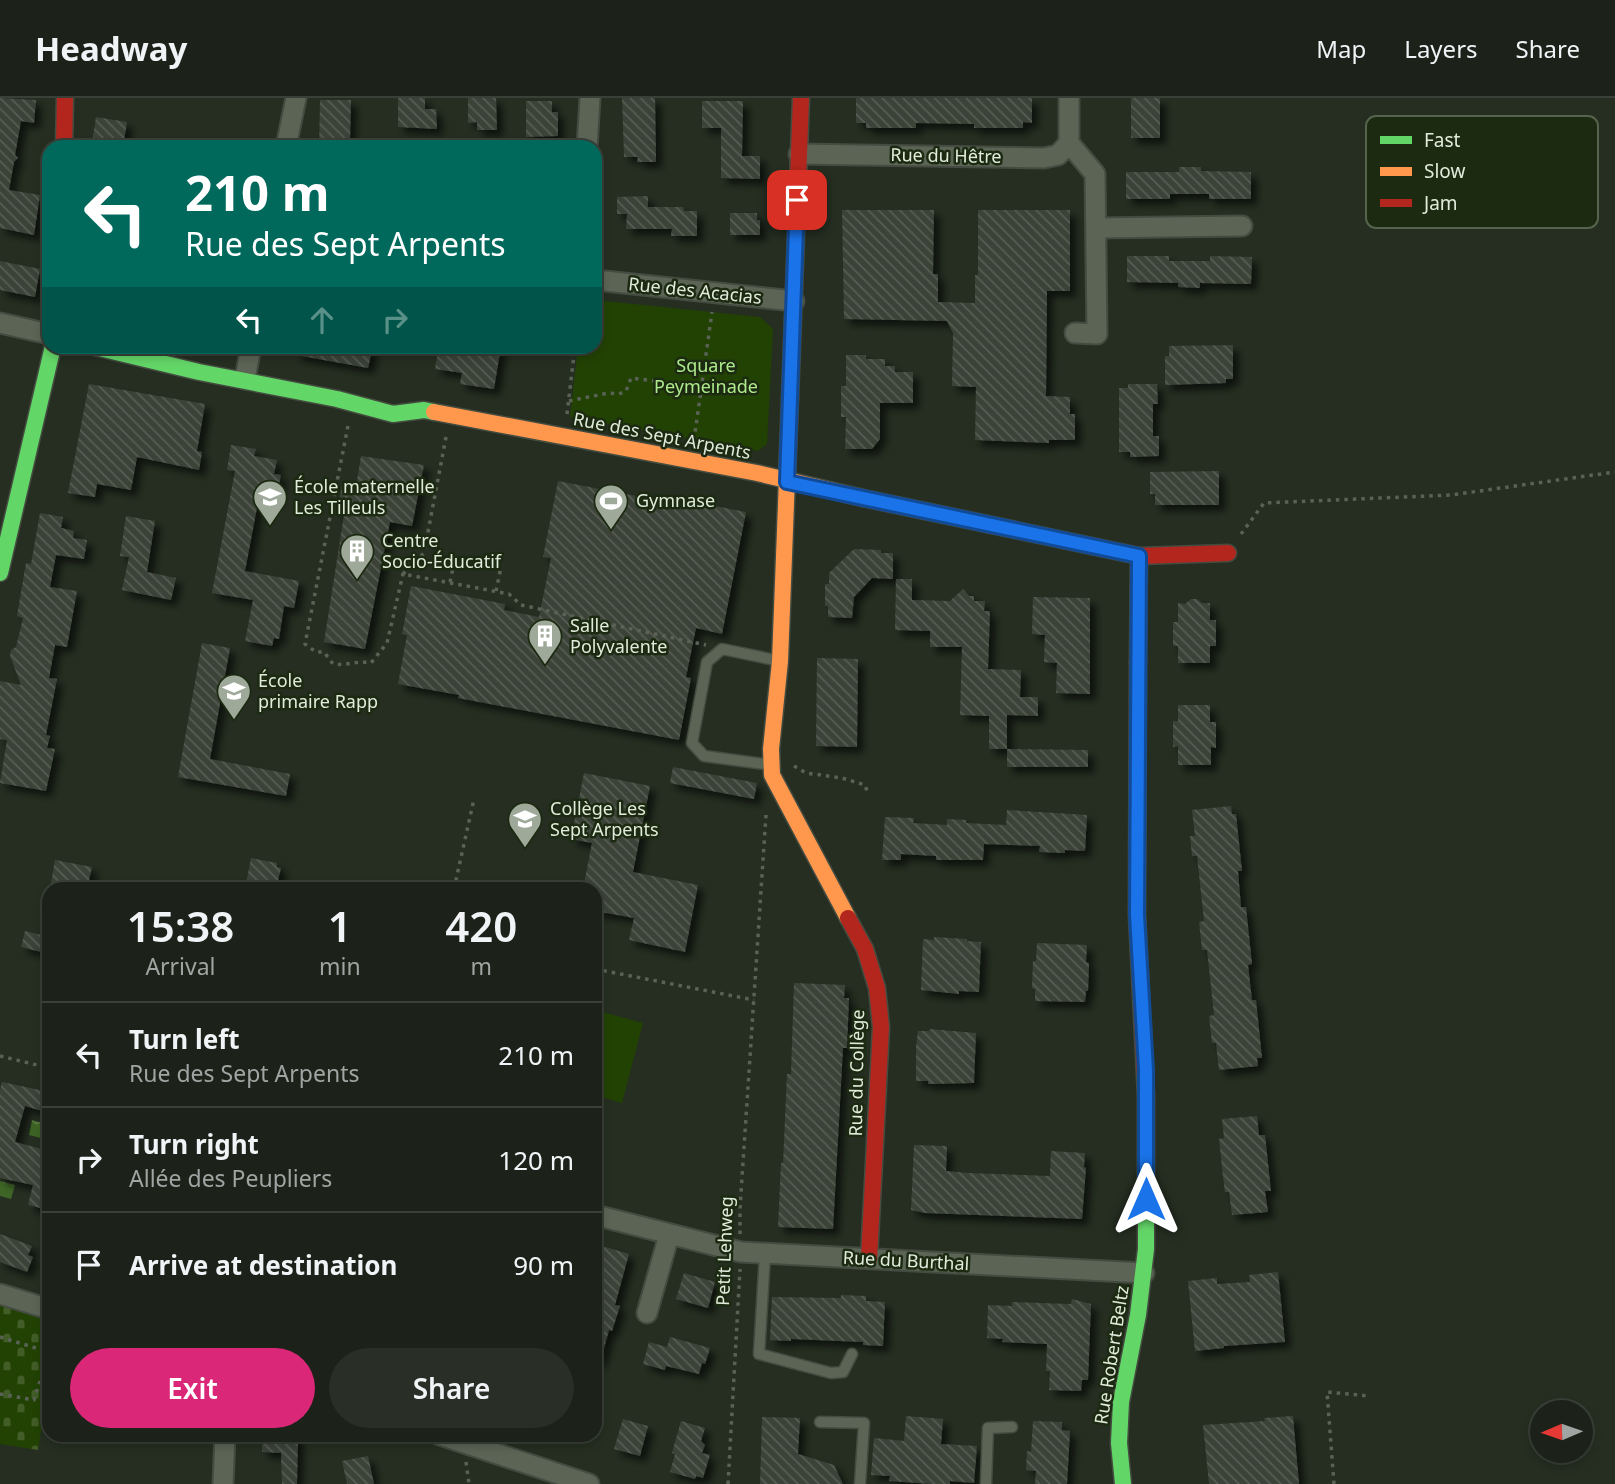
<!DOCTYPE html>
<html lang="en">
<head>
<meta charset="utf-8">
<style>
  :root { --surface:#1c2219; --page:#292f26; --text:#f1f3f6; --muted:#a0a4a2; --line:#3a3f38; --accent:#db2777 }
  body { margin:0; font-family:"Noto Sans",sans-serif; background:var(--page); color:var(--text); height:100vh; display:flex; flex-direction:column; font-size:26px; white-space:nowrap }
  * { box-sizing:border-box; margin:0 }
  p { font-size:23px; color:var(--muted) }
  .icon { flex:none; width:38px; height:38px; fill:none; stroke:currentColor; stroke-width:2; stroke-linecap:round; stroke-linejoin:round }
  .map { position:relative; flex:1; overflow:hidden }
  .sheet { position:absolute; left:42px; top:784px; width:560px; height:560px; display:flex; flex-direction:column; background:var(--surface); border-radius:21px; box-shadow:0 4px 10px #0003,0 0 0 2px var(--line) }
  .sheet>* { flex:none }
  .guide { position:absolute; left:42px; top:42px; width:560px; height:214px; border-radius:21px; box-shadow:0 4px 10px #0003,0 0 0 2px var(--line); background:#00695c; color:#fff; overflow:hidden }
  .needle { width:46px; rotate:268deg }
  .controls { position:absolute; left:1530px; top:1302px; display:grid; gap:14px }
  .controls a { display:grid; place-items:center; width:63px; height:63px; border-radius:50%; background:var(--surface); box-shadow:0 4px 10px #0003,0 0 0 2px var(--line); font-size:35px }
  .pin { position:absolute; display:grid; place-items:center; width:60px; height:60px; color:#fff; margin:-30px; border-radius:14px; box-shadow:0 4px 10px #0006 }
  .me { position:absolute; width:77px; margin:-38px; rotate:0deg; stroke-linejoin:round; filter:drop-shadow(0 0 5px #0008) }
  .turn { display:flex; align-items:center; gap:24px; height:147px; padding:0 28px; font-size:32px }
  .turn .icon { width:91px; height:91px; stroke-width:2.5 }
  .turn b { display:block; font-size:49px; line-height:60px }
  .lanes { display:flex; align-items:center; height:66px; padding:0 28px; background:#0003; justify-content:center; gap:35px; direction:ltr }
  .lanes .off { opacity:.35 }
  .eta { display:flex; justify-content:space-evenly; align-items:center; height:119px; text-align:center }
  .eta b { font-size:42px; font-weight:600; line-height:49px }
  .action { display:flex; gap:14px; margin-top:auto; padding:14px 28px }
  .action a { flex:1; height:80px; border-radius:42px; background:var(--accent); color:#fff; font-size:28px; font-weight:600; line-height:80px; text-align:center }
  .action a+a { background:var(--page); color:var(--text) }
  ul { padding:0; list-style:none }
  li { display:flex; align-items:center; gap:21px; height:105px; padding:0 28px; border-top:2px solid var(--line) }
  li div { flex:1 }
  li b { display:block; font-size:26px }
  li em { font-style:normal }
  header { display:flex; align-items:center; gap:42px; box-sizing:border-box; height:98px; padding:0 35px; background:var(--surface); border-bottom:2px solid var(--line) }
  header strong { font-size:33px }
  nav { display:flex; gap:38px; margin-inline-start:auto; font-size:24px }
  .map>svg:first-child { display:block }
  .cemetery { fill:url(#cemetery-stones) }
  .park { fill:#224204 }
  .water { fill:url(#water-ripples) }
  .building { fill:url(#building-back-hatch); filter:url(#shadow) }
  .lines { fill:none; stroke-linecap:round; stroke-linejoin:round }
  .lane-casing { stroke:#444b40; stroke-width:13 }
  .street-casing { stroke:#444b40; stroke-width:23 }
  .fast-casing { stroke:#444b40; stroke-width:19 }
  .slow-casing { stroke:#444b40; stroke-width:19 }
  .jam-casing { stroke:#444b40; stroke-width:19 }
  .path { stroke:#5a6256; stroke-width:3.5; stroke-dasharray:3.5 5; stroke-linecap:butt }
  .lane { stroke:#5b6455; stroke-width:10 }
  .street { stroke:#5b6455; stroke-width:19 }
  .fast { stroke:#63d668; stroke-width:16 }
  .slow { stroke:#ff974d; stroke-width:16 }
  .jam { stroke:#b3261e; stroke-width:16 }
  .route-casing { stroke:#114b97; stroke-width:18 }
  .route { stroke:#1a73e8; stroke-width:12 }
  .labels { text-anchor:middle; stroke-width:5; stroke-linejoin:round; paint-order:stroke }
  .street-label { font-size:18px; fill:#e1ebdb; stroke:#1b2a11 }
  .park-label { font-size:18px; fill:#aeea8b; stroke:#1b2a11 }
  .poi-label { font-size:18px; fill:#e1ebdb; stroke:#1b2a11; text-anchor:start }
  .key { fill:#1b2a11; stroke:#56644e; stroke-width:2 }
  .key-label { font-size:19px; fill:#e1ebdb }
</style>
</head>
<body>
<header>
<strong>Headway</strong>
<nav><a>Map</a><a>Layers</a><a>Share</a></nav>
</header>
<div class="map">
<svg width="1615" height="1386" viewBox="0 0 1615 1386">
  <defs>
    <pattern id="cemetery-stones" width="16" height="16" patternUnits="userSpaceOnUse" patternTransform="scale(1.75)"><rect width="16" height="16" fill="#224204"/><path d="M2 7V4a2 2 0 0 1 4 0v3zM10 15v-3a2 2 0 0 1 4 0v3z" fill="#425d28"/></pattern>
    <pattern id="water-ripples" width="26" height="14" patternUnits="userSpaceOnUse" patternTransform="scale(1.75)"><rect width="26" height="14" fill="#3e6525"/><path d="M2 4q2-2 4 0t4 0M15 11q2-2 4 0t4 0" fill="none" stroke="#5a7b44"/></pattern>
    <pattern id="building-back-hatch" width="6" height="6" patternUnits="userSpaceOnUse" patternTransform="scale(1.75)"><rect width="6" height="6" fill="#3b4238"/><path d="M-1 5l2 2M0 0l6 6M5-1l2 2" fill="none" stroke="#575d54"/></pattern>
    <filter id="shadow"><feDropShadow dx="6" dy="6" stdDeviation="3.5" flood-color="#0009"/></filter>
  </defs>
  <rect width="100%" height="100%" fill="#252e21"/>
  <path class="cemetery" d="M0,1206L49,1222V1281L38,1352L0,1346Z"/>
  <g class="park">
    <path d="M595,202L760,219L773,231L767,346L758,353L570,319L578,249L595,248Z"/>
    <path d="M595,912L643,925L622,1005L595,997Z"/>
  </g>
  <g class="water">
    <path d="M32,1022L49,1027V1042L29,1037Z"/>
    <path d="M0,1083L15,1087L11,1101L0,1098Z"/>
  </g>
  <g class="building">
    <path d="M0,0L36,2L34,25L21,23L15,57L18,60L14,64L9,92L40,97L34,137L0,130Z"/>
    <path d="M398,0H425V11H436L437,31L398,29Z"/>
    <path d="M468,0H496L497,32H477V24L468,25Z"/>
    <path d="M622,0H655L656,64H637L638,59H624Z"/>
    <path d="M856,0H1032V25L1023,24V30H974V26L916,25V30H866V25H856Z"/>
    <rect x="1131" y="0" width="29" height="40"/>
    <path d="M320,2H351L350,43L342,44V49H319Z"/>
    <path d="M526,3H552V14H558V38L526,39Z"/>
    <path d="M702,3H743L742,58H760V81L721,80V30H702Z"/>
    <path d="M96,19L127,24L123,49L92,45Z"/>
    <path d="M1179,69H1201V73L1251,74V101H1209V96H1170V101H1126V74H1179Z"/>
    <path d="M648,98V109H683L684,113H697V138H671L672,131H626L627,116H617V99Z"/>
    <path d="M842,112H934L933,176H938V204L975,205V177H978V112H1070V193H1047L1046,298L1070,299V316H1075V342H1049V345L975,342L976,289L952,288L953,235L947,223L844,221Z"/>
    <path d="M730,115H757V122H760V137H730Z"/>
    <path d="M1127,158H1169V163H1210V158L1252,159L1251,186L1200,185V190L1178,189V185L1127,184Z"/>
    <path d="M0,163L40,171L35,199L0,192Z"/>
    <path d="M1233,247V281H1226V285L1165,287V258H1169V248Z"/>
    <path d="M296,248H373L368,270L296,257Z"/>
    <path d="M439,248H501L494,291L460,286L462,275L435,271Z"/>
    <path d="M846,257H866V261H885V268H895V274H913V305H880V341L872,351H845L846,319H841V288H846Z"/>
    <path d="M89,286L205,306L197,353L202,354L199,372L137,359L131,392L97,386L95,399L68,395Z"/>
    <path d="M1128,286H1157L1158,306H1153V338H1159V358L1130,359V354H1119V290H1128Z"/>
    <path d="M231,347L256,351L254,358L277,362L274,376L281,377L276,402L259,399L245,473L299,483L294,510L284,508L279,541L274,540L272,548L245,543L253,502L212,495L235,373L227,372Z"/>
    <path d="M361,358L424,367L412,428L390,424L365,551L324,544L344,417L337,415L342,387L356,389Z"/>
    <path d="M1219,373V407H1155V396H1150V374Z"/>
    <path d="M558,383L663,403L664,398L746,414L722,536L696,530L686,579L691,580L679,642L458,600L459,597L398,586L407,537L402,536L411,488L505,506L504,512L539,519L551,460L543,459Z"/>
    <path d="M40,415L63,419L61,430L74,433L73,440L87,442L84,461L56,457L50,489L77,493L67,549L55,547L49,580L57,581L46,637L50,638L47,650L55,651L46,693L0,685L7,642L0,641V583L21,587L10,558L11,552L16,549L23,520L17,518L26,465L31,466Z"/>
    <path d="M126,418L155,423L147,474L176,480L171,502L122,492L129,459L120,458Z"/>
    <path d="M854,451L881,452V455H893V481L872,480L854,499L852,520L828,519V508H825V486H829V475Z"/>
    <path d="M896,481H912V502L950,503L963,491L969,498H974V503H985L984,513H990L988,571L1021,572L1020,599H1038V618L1007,617V651L1088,652V669H1007V651H989V618L960,617L962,549H930V533L895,532Z"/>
    <path d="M1033,499L1090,500V596L1056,595L1057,565L1044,564L1045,537L1032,536Z"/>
    <path d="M1191,501H1197L1202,505H1210V522H1216V548H1210V565H1178V548H1173V524H1178V505L1185,506Z"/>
    <path d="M202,545L230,550L210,661L290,676L286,698L178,679Z"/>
    <path d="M817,560L858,561L857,649L816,648Z"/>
    <path d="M1178,607H1210V624H1216V650L1211,649V667H1178V648L1173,649V623H1178Z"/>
    <path d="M673,669L757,685L754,701L670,685Z"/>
    <path d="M584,675L650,688L633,774L698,787L685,854L629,842L634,820L595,813V791H583L592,745L571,741Z"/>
    <path d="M1231,708L1232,716H1236L1242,773H1238L1241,809H1246L1252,866L1248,867L1252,902H1256L1262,960H1257L1258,968L1219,972L1216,945H1212L1209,918L1214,917L1207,852H1202L1199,824L1204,823L1197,758H1192L1190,738H1195L1192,712Z"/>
    <path d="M1007,712L1087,717L1085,753L1065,752V755L1039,754L1040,748L984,746L983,762H936V758L901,756V762H882L885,719L914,720L913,725L947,727V721L966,722V725L1006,727Z"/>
    <path d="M251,760L277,765V769L281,770L276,791H245Z"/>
    <path d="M55,762L92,769L87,791H50Z"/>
    <path d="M25,833L49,839V856L21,849Z"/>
    <path d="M934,839L967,841V843L981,844L979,894L959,893V896L921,892L923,841L934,842Z"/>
    <path d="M1037,845L1087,847L1086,864L1089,865L1088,893H1086L1085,904L1035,903V891L1032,890L1033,863H1036Z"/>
    <path d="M794,885L845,887L844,900H849L847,950H843L833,1131L778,1129L781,1065H783L787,976H791Z"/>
    <path d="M930,931L976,935L974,985L928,986V983H916V949L918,933H929Z"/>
    <path d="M2,984L49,994V1015L25,1008L15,1044L42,1051L43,1046H49V1112L28,1107L33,1087L0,1080V992Z"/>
    <path d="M1257,1018L1259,1037H1265L1271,1093H1265L1268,1114L1232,1117L1229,1094H1225L1223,1079L1219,1041L1224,1040L1222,1021Z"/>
    <path d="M914,1047L947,1048L946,1073L968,1075L1050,1078L1051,1053L1085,1055L1084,1069L1086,1070L1082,1121L925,1115L911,1112Z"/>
    <path d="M0,1136L32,1148L28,1157L33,1159L27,1174L0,1164Z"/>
    <path d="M602,1148L629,1156L615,1207L620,1208L612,1233L609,1232L600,1264L595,1263V1154L600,1155Z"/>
    <path d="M1278,1174L1285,1244L1224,1248V1250L1195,1253L1188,1183L1217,1180V1186L1250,1184L1249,1177Z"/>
    <path d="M684,1175L715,1184L708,1210L676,1201Z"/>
    <path d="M841,1197L866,1198V1203L885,1204L883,1248L863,1247V1244L791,1241V1243L770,1242L772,1199L841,1200Z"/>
    <path d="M1072,1201L1091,1206L1088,1282H1082L1081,1293L1049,1292L1050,1273H1046L1047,1246L1002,1244L1003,1241L987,1240L988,1207L1012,1208V1204L1071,1206Z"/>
    <path d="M670,1239L710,1250L705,1266L702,1265L699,1276L666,1268L665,1272L643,1266L649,1244L667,1249Z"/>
    <path d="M906,1318L943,1321L941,1346L977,1348L974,1385L950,1383V1386H932L889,1383L890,1378L871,1377L874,1340L904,1343Z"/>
    <path d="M1293,1318L1299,1386H1209L1203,1327L1265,1323L1264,1320Z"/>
    <path d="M762,1319L800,1320L798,1356L834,1367L843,1386H760Z"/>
    <path d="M623,1321L648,1328L640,1358L614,1351Z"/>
    <path d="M681,1323L705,1330L701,1343L705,1347L702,1355L710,1357L703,1380L696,1378L695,1381L670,1374L675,1356L672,1355Z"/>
    <path d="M1033,1323L1062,1324V1332L1070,1333L1067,1386H1035L1036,1373L1026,1372L1027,1353L1031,1354Z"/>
    <path d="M262,1337H298L297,1386H282L281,1355L262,1354Z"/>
    <path d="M368,1358L374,1386H347L342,1363Z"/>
  </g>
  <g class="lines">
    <g class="lane-casing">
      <g id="lane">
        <path d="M771,667L704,658L692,645L707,564L722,551L780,563"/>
        <path d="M765,1156L759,1256L831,1275L843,1274L852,1256"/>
        <path d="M820,1324L864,1325L860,1386"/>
        <path d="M986,1386L988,1330L1012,1329"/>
      </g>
    </g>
    <g class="street-casing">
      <g id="street">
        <path d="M1069,45V0"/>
        <path d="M286,49L296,0"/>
        <path d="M587,49L590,0"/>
        <path d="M799,56L1044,60L1058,57L1069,45L1095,76L1097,236L1075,235"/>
        <path d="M1096,130L1242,128"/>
        <path d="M595,182L794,203"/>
        <path d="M0,225L49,236"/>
        <path d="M245,281L251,248"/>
        <path d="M595,1117L741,1154L1144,1175"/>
        <path d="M0,1196L49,1211"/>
        <path d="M647,1215L669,1137"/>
        <path d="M440,1337L589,1386"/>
        <path d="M223,1386L225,1337"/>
      </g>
    </g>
    <g class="fast-casing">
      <g id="fast">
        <path d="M91,248L199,274L337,301L393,316L424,312L434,314"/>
        <path d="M0,475L53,248"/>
        <path d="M1123,1386L1119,1345L1121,1304L1138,1217L1146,1151V998"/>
      </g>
    </g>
    <g class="slow-casing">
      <g id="slow">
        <path d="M790,301L780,563L771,651L772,677L848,820"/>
        <path d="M434,314L757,375L863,400"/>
        <path d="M1138,564L1139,458"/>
      </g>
    </g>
    <g class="jam-casing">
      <g id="jam">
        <path d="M64,49L65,0"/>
        <path d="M790,301L801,0"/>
        <path d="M863,400L1139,458L1228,455"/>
        <path d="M1138,564L1137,817L1146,998"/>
        <path d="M848,820L865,851L877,890L881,929L869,1161"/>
      </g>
    </g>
    <g class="path">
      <path d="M569,303L608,295L619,296L626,293L631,280L701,289"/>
      <path d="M567,316L575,248"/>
      <path d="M348,328L305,546L316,554H324L333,566C347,568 357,562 371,565L387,545L403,476"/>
      <path d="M446,339L424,455L403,476L509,496L521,507L706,547"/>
      <path d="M694,342L712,214"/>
      <path d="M1241,436L1264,405L1451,397L1615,374"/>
      <path d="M450,484L455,460"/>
      <path d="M496,493L501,469"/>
      <path d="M794,668L806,675L842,680L865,687L867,693"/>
      <path d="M454,791L474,701"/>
      <path d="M595,871L754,902"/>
      <path d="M0,958L49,970"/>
      <path d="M740,1136V1110L766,717"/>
      <path d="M0,1239L49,1254"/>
      <path d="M0,1296L34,1302L49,1255"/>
      <path d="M466,1364L469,1386"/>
      <path d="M728,1386L740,1171"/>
      <path d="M1334,1386L1327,1294L1369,1298"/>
    </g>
    <use href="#lane" class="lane"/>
    <use href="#street" class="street"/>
    <use href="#fast" class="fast"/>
    <use href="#slow" class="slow"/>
    <use href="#jam" class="jam"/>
  </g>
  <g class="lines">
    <g class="route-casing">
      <path id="route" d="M797,102L787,384L1139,458L1137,817L1146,972V1101"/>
    </g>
    <use href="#route" class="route"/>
  </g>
  <defs>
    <g id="school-pin" transform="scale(1.75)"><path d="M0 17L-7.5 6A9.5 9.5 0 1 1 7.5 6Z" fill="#9fa99a" stroke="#1b2a11"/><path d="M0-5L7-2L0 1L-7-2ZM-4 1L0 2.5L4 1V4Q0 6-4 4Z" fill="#fff"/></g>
    <g id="stadium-pin" transform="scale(1.75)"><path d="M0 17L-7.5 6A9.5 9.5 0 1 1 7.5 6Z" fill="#9fa99a" stroke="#1b2a11"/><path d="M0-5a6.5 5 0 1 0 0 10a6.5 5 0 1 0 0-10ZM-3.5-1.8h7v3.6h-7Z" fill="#fff"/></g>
    <g id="building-pin" transform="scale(1.75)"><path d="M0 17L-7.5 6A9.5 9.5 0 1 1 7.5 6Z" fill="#9fa99a" stroke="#1b2a11"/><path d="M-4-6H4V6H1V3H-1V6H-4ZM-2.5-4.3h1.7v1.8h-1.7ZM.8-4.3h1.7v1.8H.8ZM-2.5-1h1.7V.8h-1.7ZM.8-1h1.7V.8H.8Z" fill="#fff"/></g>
  </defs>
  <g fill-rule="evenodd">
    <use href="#school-pin" x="270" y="399"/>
    <use href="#stadium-pin" x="611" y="403"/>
    <use href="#building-pin" x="357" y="453"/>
    <use href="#building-pin" x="545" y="538"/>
    <use href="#school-pin" x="234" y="593"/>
    <use href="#school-pin" x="525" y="721"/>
  </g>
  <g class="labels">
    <g class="street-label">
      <text transform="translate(946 58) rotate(1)" y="6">Rue du Hêtre</text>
      <text transform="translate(695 193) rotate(6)" y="6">Rue des Acacias</text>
      <text transform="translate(662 338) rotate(11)" y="6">Rue des Sept Arpents</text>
      <text transform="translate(857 975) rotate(-89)" y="6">Rue du Collège</text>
      <text transform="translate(725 1153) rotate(-88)" y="6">Petit Lehweg</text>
      <text transform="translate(906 1163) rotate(3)" y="6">Rue du Burthal</text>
      <text transform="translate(1112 1257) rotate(-81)" y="6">Rue Robert Beltz</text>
    </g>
    <g class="park-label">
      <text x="706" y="274">Square<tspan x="706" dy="21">Peymeinade</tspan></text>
    </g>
    <g class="poi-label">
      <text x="294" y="395">École maternelle<tspan x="294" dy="21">Les Tilleuls</tspan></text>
      <text x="636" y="409">Gymnase</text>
      <text x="382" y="449">Centre<tspan x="382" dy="21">Socio-Éducatif</tspan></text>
      <text x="570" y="534">Salle<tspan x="570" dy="21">Polyvalente</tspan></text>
      <text x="258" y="589">École<tspan x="258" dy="21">primaire Rapp</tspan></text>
      <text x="550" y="717">Collège Les<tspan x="550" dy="21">Sept Arpents</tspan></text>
    </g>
  </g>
  <rect x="1366" y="18" width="232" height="112" rx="10" class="key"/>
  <rect x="1380" y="38" width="32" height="8" fill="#63d668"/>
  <rect x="1380" y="69" width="32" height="9" fill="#ff974d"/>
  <rect x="1380" y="101" width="32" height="8" fill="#b3261e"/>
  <g class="key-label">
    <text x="1424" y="49">Fast</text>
    <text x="1424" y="80">Slow</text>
    <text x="1424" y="112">Jam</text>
  </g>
</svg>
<div class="controls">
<a><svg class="needle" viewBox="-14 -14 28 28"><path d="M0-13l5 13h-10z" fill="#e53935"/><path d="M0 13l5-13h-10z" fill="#a0a4a2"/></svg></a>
</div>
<div class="pin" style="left:797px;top:102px;background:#d93025"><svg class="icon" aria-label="arrive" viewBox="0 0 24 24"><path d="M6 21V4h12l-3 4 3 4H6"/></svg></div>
<svg class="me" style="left:1146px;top:1101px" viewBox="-20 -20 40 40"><path d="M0-17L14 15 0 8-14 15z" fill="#1a73e8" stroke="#fff" stroke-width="4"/></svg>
<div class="guide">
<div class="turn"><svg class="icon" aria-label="left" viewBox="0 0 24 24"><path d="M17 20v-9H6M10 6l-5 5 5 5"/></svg><div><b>210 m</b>Rue des Sept Arpents</div></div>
<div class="lanes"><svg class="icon" aria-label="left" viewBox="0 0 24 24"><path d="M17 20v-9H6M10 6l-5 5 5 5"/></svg><svg class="icon off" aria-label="ahead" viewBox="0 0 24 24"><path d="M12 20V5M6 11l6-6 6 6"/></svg><svg class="icon off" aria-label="right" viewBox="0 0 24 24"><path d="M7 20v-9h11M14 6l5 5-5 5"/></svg></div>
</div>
<section class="sheet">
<div class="eta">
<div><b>15:38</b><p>Arrival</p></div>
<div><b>1</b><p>min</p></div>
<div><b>420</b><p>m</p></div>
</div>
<ul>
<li><svg class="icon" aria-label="left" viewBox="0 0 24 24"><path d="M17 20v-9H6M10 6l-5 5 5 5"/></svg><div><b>Turn left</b><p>Rue des Sept Arpents</p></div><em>210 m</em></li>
<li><svg class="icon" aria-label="right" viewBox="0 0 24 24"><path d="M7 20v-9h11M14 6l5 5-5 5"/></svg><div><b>Turn right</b><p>Allée des Peupliers</p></div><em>120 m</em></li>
<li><svg class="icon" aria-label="arrive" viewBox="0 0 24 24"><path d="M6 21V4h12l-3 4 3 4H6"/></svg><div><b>Arrive at destination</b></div><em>90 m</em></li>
</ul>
<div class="action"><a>Exit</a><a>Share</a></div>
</section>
</div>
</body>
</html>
